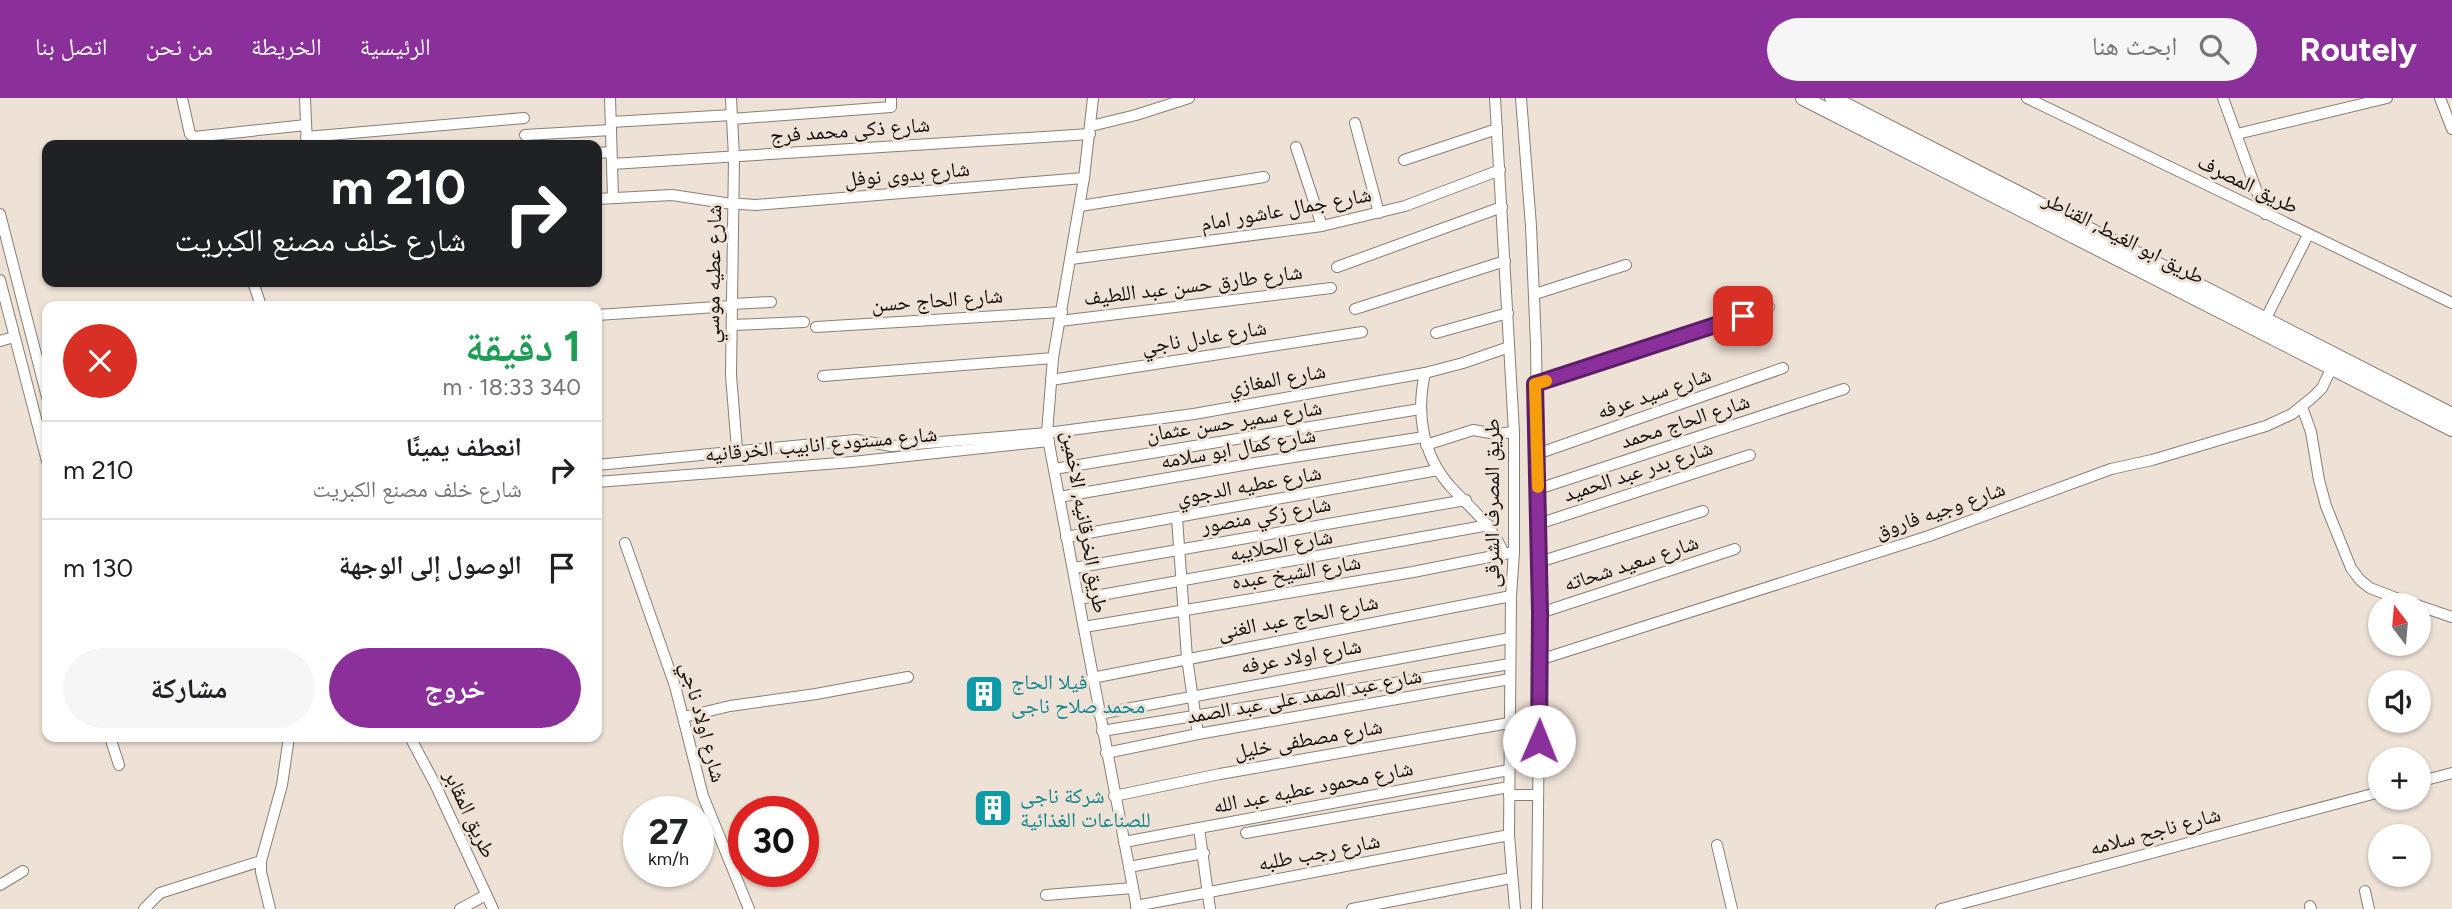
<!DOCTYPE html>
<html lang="ar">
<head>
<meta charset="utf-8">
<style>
  :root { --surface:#fff; --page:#f6f6f6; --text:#202124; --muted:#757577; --line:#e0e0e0; --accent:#8b2f9a }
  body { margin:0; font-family:Figtree,"Noto Naskh Arabic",sans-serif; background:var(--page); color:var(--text); direction:rtl; height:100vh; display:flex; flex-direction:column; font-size:26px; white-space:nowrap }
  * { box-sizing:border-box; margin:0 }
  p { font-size:23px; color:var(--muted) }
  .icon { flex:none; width:38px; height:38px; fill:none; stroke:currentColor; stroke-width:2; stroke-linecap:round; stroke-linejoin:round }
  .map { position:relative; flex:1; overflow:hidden; direction:ltr }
  .panel { position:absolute; left:42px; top:203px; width:560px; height:441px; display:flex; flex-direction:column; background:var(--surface); border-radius:14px; box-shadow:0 2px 5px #0004; direction:rtl }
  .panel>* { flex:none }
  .top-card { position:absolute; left:42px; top:42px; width:560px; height:147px; border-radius:14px; box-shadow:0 2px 5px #0004; direction:rtl; background:#202124; color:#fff; overflow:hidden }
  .needle { width:46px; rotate:344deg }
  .buttons { position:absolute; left:2368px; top:495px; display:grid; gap:14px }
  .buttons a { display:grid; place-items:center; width:63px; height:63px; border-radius:50%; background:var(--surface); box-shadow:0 2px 5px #0004; font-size:35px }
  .speed { position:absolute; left:623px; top:698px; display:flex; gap:14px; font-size:35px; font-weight:700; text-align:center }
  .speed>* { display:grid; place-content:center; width:91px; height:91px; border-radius:50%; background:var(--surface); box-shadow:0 2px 5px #0004; line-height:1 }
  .speed small { font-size:18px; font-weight:400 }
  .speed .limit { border:10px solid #d22; background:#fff; color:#111 }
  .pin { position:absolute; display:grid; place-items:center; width:60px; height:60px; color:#fff; margin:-30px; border-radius:14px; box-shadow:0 4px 10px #0006 }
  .me { position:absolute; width:77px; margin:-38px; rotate:1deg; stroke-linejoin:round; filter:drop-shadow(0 0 5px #0008) }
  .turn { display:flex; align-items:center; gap:24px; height:147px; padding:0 21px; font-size:32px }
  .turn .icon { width:91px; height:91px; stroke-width:2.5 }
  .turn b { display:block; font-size:49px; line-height:60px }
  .round { display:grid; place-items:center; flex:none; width:74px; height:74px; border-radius:37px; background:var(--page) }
  .headline { display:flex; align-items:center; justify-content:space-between; height:119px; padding:0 21px }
  h1 { font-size:42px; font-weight:700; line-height:52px; color:#1e9e55 }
  .button { display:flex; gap:14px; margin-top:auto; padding:14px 21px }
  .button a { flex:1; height:80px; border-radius:42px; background:var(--accent); color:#fff; font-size:28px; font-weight:700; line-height:80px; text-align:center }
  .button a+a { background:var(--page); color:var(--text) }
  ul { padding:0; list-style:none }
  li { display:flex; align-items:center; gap:21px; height:98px; padding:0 21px; border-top:2px solid var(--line) }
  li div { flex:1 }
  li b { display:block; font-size:26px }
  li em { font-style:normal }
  header { display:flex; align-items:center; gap:42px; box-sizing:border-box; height:98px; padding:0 35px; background:var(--accent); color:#fff }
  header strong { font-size:33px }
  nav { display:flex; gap:38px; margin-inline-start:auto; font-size:24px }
  .search { width:490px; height:63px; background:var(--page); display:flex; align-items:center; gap:18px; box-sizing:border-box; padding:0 24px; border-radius:38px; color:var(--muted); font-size:26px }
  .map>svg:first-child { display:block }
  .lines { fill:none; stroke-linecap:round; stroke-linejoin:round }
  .street-casing { stroke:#897e74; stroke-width:12 }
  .secondary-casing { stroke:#897e74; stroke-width:16 }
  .street { stroke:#fff; stroke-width:10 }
  .secondary { stroke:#fff; stroke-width:14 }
  .route-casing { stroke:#5a1f64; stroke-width:18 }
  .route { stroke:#8b2f9a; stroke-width:12 }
  .slow { stroke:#f59e0b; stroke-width:12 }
  .labels { text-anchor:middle; stroke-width:6; stroke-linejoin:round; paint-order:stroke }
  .street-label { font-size:21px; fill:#0f0b08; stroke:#eee2d6 }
  .culture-label { font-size:21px; fill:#0d838f; stroke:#eee2d6; text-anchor:start }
</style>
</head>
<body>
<header>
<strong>Routely</strong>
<div class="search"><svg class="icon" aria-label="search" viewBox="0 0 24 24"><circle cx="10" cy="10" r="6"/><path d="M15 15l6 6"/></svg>ابحث هنا</div>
<nav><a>الرئيسية</a><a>الخريطة</a><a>من نحن</a><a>اتصل بنا</a></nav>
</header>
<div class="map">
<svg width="2452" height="811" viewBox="0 0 2452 811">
  <rect width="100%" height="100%" fill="#eee2d6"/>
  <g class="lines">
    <g class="street-casing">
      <g id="street">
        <path d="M182,0L190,36L194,39L306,27"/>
        <path d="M305,0L307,47"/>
        <path d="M610,0L613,99"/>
        <path d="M731,0L734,59L731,277L737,352"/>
        <path d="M1093,0L1084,80L1053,260L1047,335L1137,811"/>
        <path d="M1495,0L1514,334V454L1511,498L1509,737L1515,811"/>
        <path d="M1521,0L1531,128L1536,247L1540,515L1537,811"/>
        <path d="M2027,0L2452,205"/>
        <path d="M2223,0L2265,116"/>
        <path d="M2440,0L2452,31"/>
        <path d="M732,21L891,9V0"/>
        <path d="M611,24L732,17"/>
        <path d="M1355,25L1379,115"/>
        <path d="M1091,28L1136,17L1189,0"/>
        <path d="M2237,36L2387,0"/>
        <path d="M525,37L611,32"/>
        <path d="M306,39L524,20"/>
        <path d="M1296,49L1322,128"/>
        <path d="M597,55L611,54"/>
        <path d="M1404,62L1497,31"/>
        <path d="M612,66L1090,36"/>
        <path d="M597,101L672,97L725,105L756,107L1084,80"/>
        <path d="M1080,108L1264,79"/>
        <path d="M0,116L47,299"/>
        <path d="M1071,161L1322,128L1405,108L1500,72"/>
        <path d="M1337,169L1502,109"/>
        <path d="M0,182L47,363"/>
        <path d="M253,184L261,208"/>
        <path d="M1535,196L1626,167"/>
        <path d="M732,206L771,204"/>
        <path d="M1355,211L1505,163"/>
        <path d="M597,217L732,208"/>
        <path d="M2265,222L2308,137"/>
        <path d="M1060,223L1331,190"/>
        <path d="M732,227L804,224"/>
        <path d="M816,229L1062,214"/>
        <path d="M1436,235L1508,215"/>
        <path d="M0,243L14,239"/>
        <path d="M1425,275C1416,315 1422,356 1450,388C1472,412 1491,425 1504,456"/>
        <path d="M823,278L1053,260"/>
        <path d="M1051,282L1362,234"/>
        <path d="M1535,286L1769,209"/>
        <path d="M2302,309L2311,334L2319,382L2326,408L2351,470L2360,482L2370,490L2396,500L2452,519"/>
        <path d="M1426,347L1473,332L1496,336L1514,334"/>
        <path d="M1537,356L1783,270"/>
        <path d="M597,367L856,342L892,348L1047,335L1194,316L1425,275L1463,265L1509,249"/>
        <path d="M1054,371L1420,311"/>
        <path d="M597,384L852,364L1049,343"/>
        <path d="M1538,391L1844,291"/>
        <path d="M1059,399L1255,365L1424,339"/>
        <path d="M1177,420L1187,560L1198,636"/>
        <path d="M1538,426L1750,357"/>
        <path d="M1066,439L1438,372"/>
        <path d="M625,445L675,588L703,698L749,811"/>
        <path d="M1539,464L1703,413"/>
        <path d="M1074,470L1466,402"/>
        <path d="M1079,501L1489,427"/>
        <path d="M1540,515L1735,451"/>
        <path d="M1084,529L1413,474L1514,454"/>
        <path d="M1539,562L1929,438L2111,371L2152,362L2266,328L2292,316L2313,299L2322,290L2332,269"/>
        <path d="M1092,580L1511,498"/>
        <path d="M1099,616L1510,540"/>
        <path d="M684,619L730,608L816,596L908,579"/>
        <path d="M1102,633L1510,566"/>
        <path d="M110,639L119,667"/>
        <path d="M410,639L435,686L493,811"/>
        <path d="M1106,655L1198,636L1510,581"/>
        <path d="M2418,684L2452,675"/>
        <path d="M1509,697H1538"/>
        <path d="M1114,698L1220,676L1509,625"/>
        <path d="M1199,730L1210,811"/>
        <path d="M1246,735L1509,689"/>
        <path d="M1124,744L1509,672"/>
        <path d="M1717,747L1732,811"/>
        <path d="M1129,769L1204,755"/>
        <path d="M0,787L23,773"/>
        <path d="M2365,793L2369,811"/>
        <path d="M1046,797L1133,790"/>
        <path d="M1136,808L1509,737"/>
        <path d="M2310,808L2311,811"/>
        <path d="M144,811L160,795L261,763"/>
        <path d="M270,811L261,774V763L282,687L289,639"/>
        <path d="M460,811L486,797"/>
        <path d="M1352,811L1511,780"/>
        <path d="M1941,811L2380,694"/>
      </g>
    </g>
    <g class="secondary-casing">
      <g id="secondary">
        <path d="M1803,0L2452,331"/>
        <path d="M1832,0L2452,317"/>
      </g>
    </g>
    <use href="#street" class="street"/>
    <use href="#secondary" class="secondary"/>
  </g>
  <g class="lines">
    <g class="route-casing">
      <path id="route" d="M1539,643L1540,515L1535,286L1743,218"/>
    </g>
    <use href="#route" class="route"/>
    <path class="slow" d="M1538,389L1535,286L1546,283"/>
  </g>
  <defs>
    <g id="building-square" transform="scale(2.0125)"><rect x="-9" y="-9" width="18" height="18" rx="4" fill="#0f9aa8" stroke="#eee2d6"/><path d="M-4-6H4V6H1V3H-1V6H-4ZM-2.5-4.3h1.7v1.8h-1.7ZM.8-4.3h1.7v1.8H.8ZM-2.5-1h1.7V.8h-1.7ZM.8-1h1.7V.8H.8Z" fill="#fff"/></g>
  </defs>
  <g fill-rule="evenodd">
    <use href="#building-square" x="984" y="596"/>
    <use href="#building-square" x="993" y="710"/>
  </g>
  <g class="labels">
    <g class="street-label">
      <text transform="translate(850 32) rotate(-4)" y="7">شارع ذكى محمد فرج</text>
      <text transform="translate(907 76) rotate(-5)" y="7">شارع بدوى نوفل</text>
      <text transform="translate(2248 86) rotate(26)" y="7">طريق المصرف</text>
      <text transform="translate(1286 111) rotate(-10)" y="7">شارع جمال عاشور امام</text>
      <text transform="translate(2124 140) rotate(27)" y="7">طريق ابو الغيط, القناطر</text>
      <text transform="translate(713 176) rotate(-89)" y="7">شارع عطيه موسي</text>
      <text transform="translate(1193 187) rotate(-7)" y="7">شارع طارق حسن عبد اللطيف</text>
      <text transform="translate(937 202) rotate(-4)" y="7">شارع الحاج حسن</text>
      <text transform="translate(1204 239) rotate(-9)" y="7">شارع عادل ناجي</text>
      <text transform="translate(1277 281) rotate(-10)" y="7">شارع المغازي</text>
      <text transform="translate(1654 295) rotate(-19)" y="7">شارع سيد عرفه</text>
      <text transform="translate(1234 323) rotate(-9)" y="7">شارع سمير حسن عثمان</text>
      <text transform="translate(1685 323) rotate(-18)" y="7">شارع الحاج محمد</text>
      <text transform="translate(821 346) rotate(-5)" y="7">شارع مستودع انابيب الخرقانيه</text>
      <text transform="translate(1238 350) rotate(-10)" y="7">شارع كمال ابو سلامه</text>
      <text transform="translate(1638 373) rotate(-18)" y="7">شارع بدر عبد الحميد</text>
      <text transform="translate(1249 387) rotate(-10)" y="7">شارع عطيه الدجوي</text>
      <text transform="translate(1492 405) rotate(-90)" y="7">طريق المصرف الشرقى</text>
      <text transform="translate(1940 412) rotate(-19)" y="7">شارع وجيه فاروق</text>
      <text transform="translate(1266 417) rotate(-10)" y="7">شارع زكي منصور</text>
      <text transform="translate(1085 424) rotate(80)" y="7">طريق الخرقانيه, الاخمين</text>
      <text transform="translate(1281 447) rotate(-10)" y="7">شارع الحلايبه</text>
      <text transform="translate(1631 465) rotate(-18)" y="7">شارع سعيد شحاته</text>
      <text transform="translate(1296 474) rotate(-9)" y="7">شارع الشيخ عبده</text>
      <text transform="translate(1298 519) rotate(-11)" y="7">شارع الحاج عبد الغنى</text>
      <text transform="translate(1301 558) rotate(-10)" y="7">شارع اولاد عرفه</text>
      <text transform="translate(1304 598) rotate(-10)" y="7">شارع عبد الصمد على عبد الصمد</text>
      <text transform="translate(703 624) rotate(75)" y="7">شارع اولاد ناجي</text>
      <text transform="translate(1308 641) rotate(-10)" y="7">شارع مصطفى خليل</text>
      <text transform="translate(1313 689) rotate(-11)" y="7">شارع محمود عطيه عبد الله</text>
      <text transform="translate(470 716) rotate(65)" y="7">طريق المقابر</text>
      <text transform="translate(2155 733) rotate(-15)" y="7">شارع ناجح سلامه</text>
      <text transform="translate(1319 754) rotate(-11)" y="7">شارع رجب طلبه</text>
    </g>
    <g class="culture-label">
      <text x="1011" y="591">فيلا الحاج<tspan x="1011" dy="24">محمد صلاح ناجى</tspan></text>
      <text x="1020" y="705">شركة ناجى<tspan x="1020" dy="24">للصناعات الغذائية</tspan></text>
    </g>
  </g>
</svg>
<div class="buttons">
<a><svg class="needle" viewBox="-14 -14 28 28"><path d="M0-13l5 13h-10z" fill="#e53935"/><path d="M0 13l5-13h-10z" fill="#757577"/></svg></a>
<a><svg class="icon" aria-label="sound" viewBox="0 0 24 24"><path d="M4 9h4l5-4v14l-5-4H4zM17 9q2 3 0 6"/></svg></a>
<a>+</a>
<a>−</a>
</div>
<div class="speed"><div>27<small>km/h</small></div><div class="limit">30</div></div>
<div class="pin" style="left:1743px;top:218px;background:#d93025"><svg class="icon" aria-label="arrive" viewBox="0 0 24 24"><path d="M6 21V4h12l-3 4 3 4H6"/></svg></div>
<svg class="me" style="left:1539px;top:643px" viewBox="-20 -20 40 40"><circle r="19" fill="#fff"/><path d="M0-13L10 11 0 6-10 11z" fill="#8b2f9a"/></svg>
<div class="top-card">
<div class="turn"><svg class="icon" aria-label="right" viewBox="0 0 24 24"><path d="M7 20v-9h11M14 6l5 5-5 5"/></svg><div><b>210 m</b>شارع خلف مصنع الكبريت</div></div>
</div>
<section class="panel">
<div class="headline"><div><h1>1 دقيقة</h1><p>340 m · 18:33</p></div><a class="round" style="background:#d93025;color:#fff"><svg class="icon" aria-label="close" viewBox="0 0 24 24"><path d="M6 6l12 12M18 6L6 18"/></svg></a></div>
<ul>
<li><svg class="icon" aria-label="right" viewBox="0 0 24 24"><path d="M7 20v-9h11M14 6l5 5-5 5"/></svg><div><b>انعطف يمينًا</b><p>شارع خلف مصنع الكبريت</p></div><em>210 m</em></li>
<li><svg class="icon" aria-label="arrive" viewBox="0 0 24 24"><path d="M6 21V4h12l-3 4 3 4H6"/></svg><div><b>الوصول إلى الوجهة</b></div><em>130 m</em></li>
</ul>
<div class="button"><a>خروج</a><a>مشاركة</a></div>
</section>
</div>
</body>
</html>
